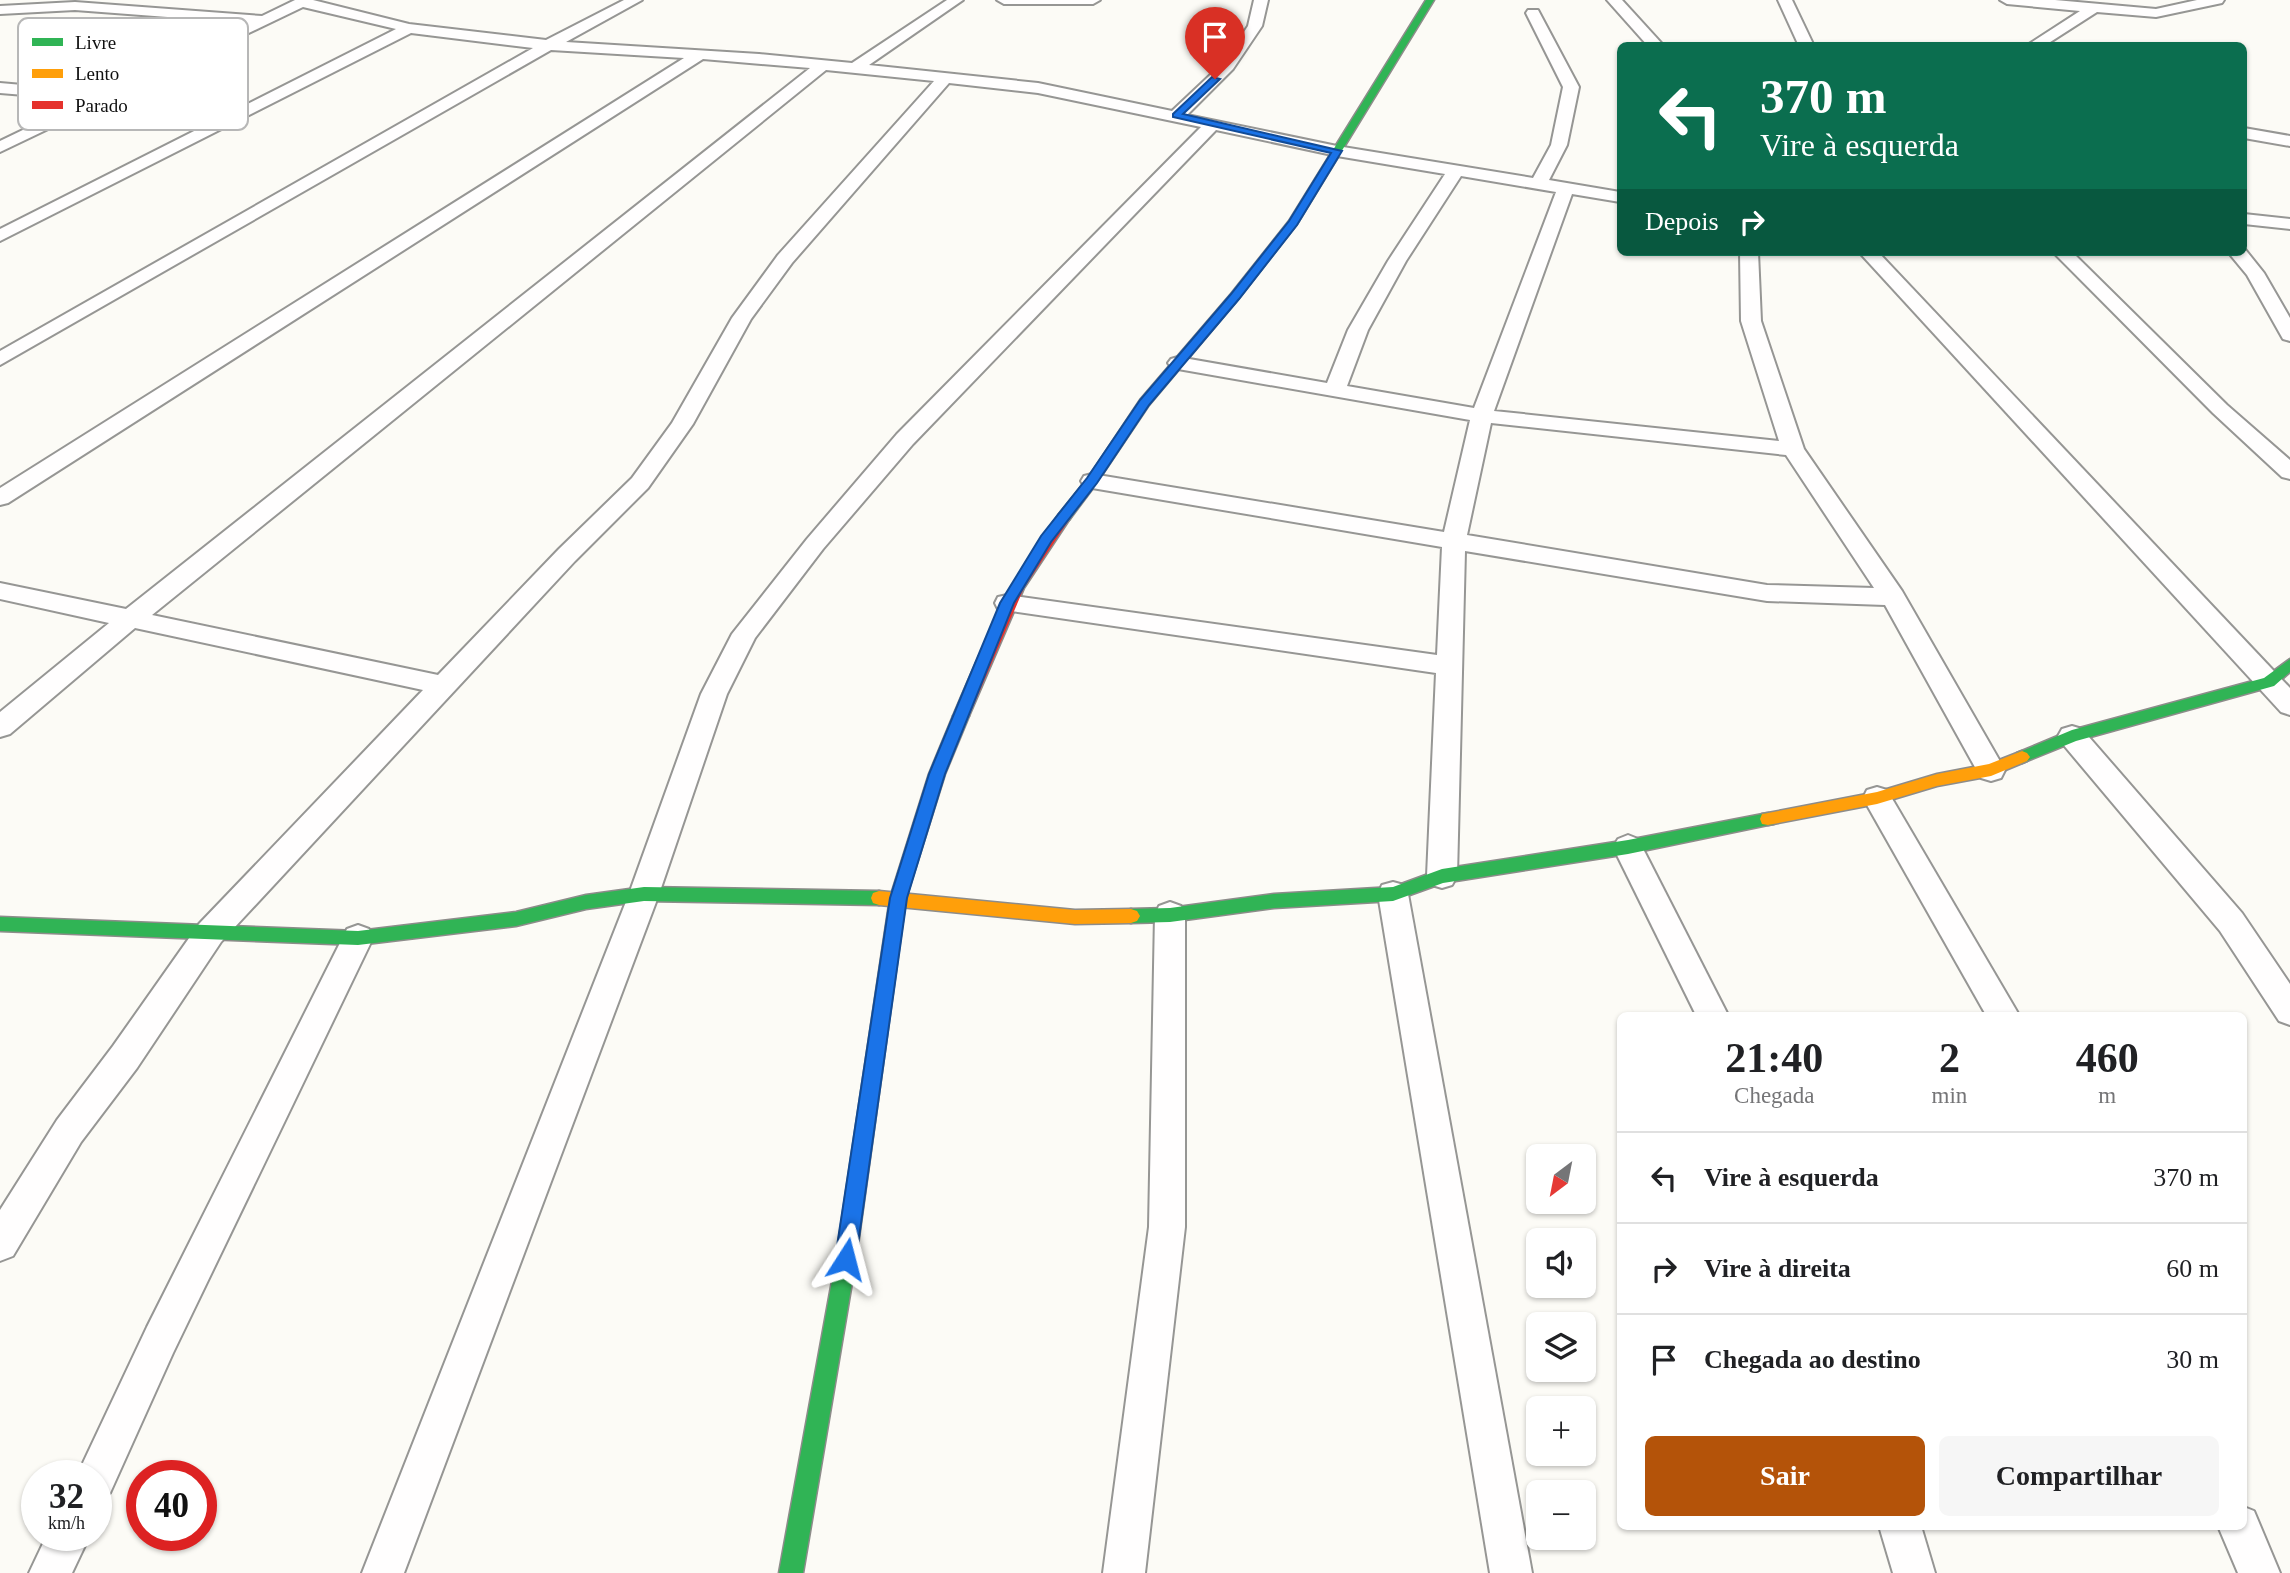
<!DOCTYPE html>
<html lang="pt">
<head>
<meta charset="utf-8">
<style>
  :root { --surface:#fff; --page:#f6f6f6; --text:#202124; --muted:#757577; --line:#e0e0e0; --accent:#b45309 }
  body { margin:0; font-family:"Times New Roman",serif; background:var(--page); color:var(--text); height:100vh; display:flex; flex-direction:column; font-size:26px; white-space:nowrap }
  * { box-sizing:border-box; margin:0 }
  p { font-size:23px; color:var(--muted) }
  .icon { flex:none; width:38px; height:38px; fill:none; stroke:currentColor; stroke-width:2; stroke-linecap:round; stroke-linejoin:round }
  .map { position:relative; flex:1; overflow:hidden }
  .side { position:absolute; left:1617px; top:1012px; width:630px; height:518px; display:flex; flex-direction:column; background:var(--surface); border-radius:10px; box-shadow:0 2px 5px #0004 }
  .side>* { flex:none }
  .guide { position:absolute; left:1617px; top:42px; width:630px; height:214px; border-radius:10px; box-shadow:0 2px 5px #0004; background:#0b6e4f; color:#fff; overflow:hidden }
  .needle { width:46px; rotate:212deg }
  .buttons { position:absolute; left:1526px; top:1144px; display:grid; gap:14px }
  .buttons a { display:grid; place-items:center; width:70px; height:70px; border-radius:10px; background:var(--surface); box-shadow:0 2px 5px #0004; font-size:35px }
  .speed { position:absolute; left:21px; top:1460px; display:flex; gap:14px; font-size:35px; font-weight:700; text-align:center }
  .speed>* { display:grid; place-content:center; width:91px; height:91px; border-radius:50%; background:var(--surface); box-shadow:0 2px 5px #0004; line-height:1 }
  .speed small { font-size:18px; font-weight:400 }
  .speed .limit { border:10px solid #d22; background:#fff; color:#111 }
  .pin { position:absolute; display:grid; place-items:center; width:60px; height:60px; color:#fff; margin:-72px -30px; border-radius:50% 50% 50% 0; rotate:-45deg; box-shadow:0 0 7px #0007 }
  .pin .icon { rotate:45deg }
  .me { position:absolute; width:77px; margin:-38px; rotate:9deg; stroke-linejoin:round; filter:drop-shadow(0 0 5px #0008) }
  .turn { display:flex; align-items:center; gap:24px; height:147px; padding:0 28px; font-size:32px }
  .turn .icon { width:91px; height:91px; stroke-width:2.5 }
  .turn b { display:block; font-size:49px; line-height:60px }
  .then { display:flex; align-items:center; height:66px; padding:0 28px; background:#0003; gap:14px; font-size:26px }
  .eta { display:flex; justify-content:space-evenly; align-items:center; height:119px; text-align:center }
  .eta b { font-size:42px; font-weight:600; line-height:49px }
  .button { display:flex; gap:14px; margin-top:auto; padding:14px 28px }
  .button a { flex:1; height:80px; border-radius:10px; background:var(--accent); color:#fff; font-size:28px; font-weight:600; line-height:80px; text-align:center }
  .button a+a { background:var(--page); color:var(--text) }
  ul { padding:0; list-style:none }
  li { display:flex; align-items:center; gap:21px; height:91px; padding:0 28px; border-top:2px solid var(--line) }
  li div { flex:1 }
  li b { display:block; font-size:26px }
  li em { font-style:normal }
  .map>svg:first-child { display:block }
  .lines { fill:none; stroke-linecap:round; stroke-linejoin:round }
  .street-casing { stroke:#969694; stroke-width:4 }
  .fast-casing { stroke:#8d8c8a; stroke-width:3 }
  .slow-casing { stroke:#8d8c8a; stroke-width:3 }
  .jam-casing { stroke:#8d8c8a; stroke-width:3 }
  .street { fill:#fffefe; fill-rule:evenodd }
  .fast { fill:#30b455; fill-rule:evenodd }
  .slow { fill:#ff9f0a; fill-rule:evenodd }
  .jam { fill:#e5322d; fill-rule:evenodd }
  .route { fill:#1a73e8; stroke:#114b97; stroke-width:2 }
  .key { fill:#fff; stroke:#b7b7b7; stroke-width:2 }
  .key-label { font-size:19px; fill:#101010 }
</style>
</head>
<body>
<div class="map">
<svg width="2290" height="1573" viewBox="0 0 2290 1573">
  <rect width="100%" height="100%" fill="#fcfbf6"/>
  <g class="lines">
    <g class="street-casing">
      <g id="street">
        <path d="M295,0H313L409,24L546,40L624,0H642L566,42L759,54L852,63L947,0H963L869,65L1038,83L1172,111L1223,63L1248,26L1254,0H1268L1262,26L1233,69L1187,115L1337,146L1533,178L1551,145L1563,87L1526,13L1528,10H1538L1579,87L1567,145L1549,180L1620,192V202L1572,194L1494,411L1779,441L1741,321L1740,252H1758L1761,321L1804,449L1902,591L2005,770L2001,778L1991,781L1981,778L1885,605L1767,601L1465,551L1457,876L1452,885L1442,888L1432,885L1427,876L1436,673L998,609L995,603L998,597L1007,595L1437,655L1442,547L1092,488L1084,486L1081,481L1084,476L1092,474L1444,532L1470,420L1178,369L1171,367L1168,363L1171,359L1178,357L1327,383L1348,330L1388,261L1445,174L1337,156L1216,130L913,444L823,549L755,638L727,694L659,894L404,1573H362L629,894L701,694L732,634L807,539L897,434L1201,127L1038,93L949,83L792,263L751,319L693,424L648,488L575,561L221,942L137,1068L81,1142L13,1256L0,1261V1210L57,1120L113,1046L199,924L423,690L135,628L10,734L0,737V712L109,623L0,599V583L126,609L810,68L703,59L8,503L0,505V488L684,58L551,50L0,365V351L533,48L411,33L0,241V229L396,29L303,7L0,152V141L85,100L0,93V83L102,92L247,23L75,10L0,14V6L75,2L262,16ZM826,70L934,81L778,255L732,318L672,423L632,478L559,549L438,675L152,615ZM1461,176L1556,192L1474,408L1347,386L1368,330L1406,261ZM1491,423L1786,455L1874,588L1767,585L1467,535Z"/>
        <path d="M997,0H1100L1093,4H1004Z"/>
        <path d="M1607,0H1622L1664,46H1648Z"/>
        <path d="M1778,0H1792L1814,46H1799Z"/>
        <path d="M2000,0H2055L2156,9L2197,0H2224L2222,3L2156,17L2097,12L2044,46H2026L2080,11L2007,4Z"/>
        <path d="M2244,128L2290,136V146L2244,138Z"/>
        <path d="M2244,214L2290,219V229L2244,224Z"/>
        <path d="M2244,248L2264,273L2290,318V341L2283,339L2247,275L2228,252H2244Z"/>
        <path d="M1859,252H1878L2290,688V715L2281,712Z"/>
        <path d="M2053,252H2072L2227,405L2290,460V479L2282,477L2213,413Z"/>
        <path d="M2072,726L2082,729L2242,913L2290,984V1025L2279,1021L2220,931L2062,743L2058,736L2062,729Z"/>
        <path d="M1877,787L1887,790L2019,1015H1986L1863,798L1867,790Z"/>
        <path d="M1628,835L1638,839L1728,1015H1696L1613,847L1618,839Z"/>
        <path d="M1393,882L1404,885L1408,894L1532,1573H1490L1378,894L1382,885Z"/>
        <path d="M1170,902L1181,906L1185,915V1227L1145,1573H1103L1149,1227L1155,915L1159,906Z"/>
        <path d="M358,925L369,929L373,938L173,1353L110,1493L96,1499V1475H77L82,1465L147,1327L347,929Z"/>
        <path d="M2244,1507L2254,1511L2280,1573H2238L2218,1526H2244Z"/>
        <path d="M1879,1526H1921L1935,1573H1893Z"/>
        <path d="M47,1535H90L72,1573H29Z"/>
      </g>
    </g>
    <g class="fast-casing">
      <g id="fast">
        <path d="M1426,0H1434L1297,224L1239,298L1149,405L1096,484L1069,520H1059V514L1088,478L1140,400L1231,294L1289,221Z"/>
        <path d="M2290,659V672L2274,686L2076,741L2022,763L2014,757L2017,753L2072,730L2264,678Z"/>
        <path d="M961,710L969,716L945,774L906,898L856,1259L803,1573H779L836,1259L890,898L929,774L953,716Z"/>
        <path d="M1768,813L1774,814L1776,819L1774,824L1768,825L1628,854L1443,883L1393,901L1274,908L1170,922L1131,923L1125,921L1122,916L1125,911L1131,909L1170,908L1274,894L1393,887L1442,869L1628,840Z"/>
        <path d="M644,887L879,891L885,893L887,898L885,903L879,905L644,901L586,909L516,926L358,945L0,931V917L358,931L516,912L586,895Z"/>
      </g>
    </g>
    <g class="slow-casing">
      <g id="slow">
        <path d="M2022,751L2027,753L2030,757L2027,761L1991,776L1937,786L1877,804L1768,825L1762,824L1760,819L1762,814L1768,813L1877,792L1937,774L1989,764Z"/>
        <path d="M879,891L1075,910L1131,909L1137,911L1140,916L1137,921L1131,923L1075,924L879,905L873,903L871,898L873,893Z"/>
      </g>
    </g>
    <g class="jam-casing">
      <path id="jam" d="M1064,513L1071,517L1024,588L969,716L961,722L956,720L953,716C983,645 1013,576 1059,514Z"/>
    </g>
    <use href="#street" class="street"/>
    <use href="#fast" class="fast"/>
    <use href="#slow" class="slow"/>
    <use href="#jam" class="jam"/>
  </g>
  <path class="route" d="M1212,77L1220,79L1183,114L1342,151L1297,225L1239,299L1149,405L1097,483L1051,542L1014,603L945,774L907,898L856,1259L853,1266L846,1269L838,1266L835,1259L890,898L929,774L1000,603L1041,536L1087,478L1140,400L1231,294L1289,221L1331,153L1173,117V114Z"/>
  <rect x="18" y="18" width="230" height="112" rx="10" class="key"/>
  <rect x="32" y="38" width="31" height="8" fill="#30b455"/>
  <rect x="32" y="69" width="31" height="9" fill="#ff9f0a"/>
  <rect x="32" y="101" width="31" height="8" fill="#e5322d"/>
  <g class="key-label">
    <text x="75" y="49">Livre</text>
    <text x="75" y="80">Lento</text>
    <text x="75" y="112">Parado</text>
  </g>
</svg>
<div class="buttons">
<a><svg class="needle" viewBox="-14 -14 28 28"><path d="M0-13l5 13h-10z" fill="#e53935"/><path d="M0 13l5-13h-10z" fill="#757577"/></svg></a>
<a><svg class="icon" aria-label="sound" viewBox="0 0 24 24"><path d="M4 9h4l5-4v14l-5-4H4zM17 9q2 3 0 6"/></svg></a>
<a><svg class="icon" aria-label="layers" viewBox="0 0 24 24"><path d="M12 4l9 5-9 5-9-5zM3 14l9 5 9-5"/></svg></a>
<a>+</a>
<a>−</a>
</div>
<div class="speed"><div>32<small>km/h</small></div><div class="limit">40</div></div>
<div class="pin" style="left:1215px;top:79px;background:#d93025"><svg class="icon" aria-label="arrive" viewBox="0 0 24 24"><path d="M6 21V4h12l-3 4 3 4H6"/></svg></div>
<svg class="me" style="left:846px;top:1259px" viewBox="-20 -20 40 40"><path d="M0-17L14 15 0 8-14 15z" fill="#1a73e8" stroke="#fff" stroke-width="4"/></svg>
<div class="guide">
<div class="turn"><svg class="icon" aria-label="left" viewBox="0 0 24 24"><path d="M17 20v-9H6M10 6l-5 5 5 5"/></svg><div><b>370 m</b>Vire à esquerda</div></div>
<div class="then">Depois<svg class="icon" aria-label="right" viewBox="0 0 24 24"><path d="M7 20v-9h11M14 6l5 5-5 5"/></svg></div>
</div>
<section class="side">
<div class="eta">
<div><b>21:40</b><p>Chegada</p></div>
<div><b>2</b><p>min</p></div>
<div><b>460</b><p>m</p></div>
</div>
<ul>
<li><svg class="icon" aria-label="left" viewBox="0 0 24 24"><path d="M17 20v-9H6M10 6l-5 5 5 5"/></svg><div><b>Vire à esquerda</b></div><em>370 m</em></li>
<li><svg class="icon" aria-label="right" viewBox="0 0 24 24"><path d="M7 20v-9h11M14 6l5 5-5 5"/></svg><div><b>Vire à direita</b></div><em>60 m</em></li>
<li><svg class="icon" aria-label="arrive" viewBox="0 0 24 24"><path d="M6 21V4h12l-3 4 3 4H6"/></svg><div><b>Chegada ao destino</b></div><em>30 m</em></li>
</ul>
<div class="button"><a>Sair</a><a>Compartilhar</a></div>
</section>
</div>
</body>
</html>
